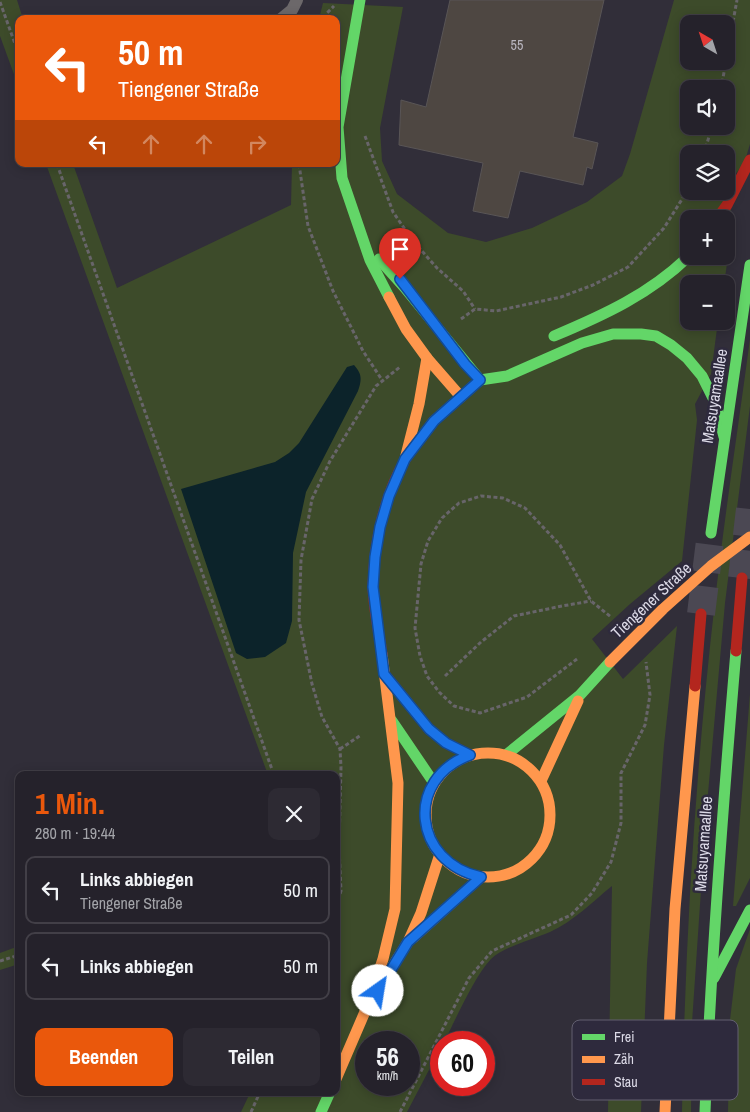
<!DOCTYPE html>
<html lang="de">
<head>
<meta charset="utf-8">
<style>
  :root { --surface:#25222b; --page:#2d2a33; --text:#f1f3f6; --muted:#a3a4a9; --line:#423f47; --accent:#ea580c }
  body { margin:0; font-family:"Archivo Narrow",sans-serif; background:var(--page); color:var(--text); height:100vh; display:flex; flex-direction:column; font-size:19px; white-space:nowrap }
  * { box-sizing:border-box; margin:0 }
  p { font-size:16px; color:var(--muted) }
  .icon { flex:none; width:28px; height:28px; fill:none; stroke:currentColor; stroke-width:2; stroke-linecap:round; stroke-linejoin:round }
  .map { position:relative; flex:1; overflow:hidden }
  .panel { position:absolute; left:15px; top:771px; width:325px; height:325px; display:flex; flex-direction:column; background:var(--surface); border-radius:10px; box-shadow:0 2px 12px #0003,0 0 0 1px var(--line) }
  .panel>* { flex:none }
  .guide { position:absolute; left:15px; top:15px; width:325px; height:152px; border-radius:10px; box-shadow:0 2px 12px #0003,0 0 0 1px var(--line); background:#ea580c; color:#fff; overflow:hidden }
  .needle { width:32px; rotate:321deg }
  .fabs { position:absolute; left:680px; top:15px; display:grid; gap:10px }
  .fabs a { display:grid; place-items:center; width:55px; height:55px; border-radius:10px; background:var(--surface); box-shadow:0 2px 12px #0003,0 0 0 1px var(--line); font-size:25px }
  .speed { position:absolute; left:355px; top:1031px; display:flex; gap:10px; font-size:25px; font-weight:700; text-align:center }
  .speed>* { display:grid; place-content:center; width:65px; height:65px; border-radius:50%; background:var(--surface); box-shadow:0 2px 12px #0003,0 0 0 1px var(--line); line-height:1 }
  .speed small { font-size:12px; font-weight:400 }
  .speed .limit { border:8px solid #d22; background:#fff; color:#111 }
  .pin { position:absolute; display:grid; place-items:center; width:42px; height:42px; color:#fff; margin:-51px -21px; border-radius:50% 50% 50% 0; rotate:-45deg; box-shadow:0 0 5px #0007 }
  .pin .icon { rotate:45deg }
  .me { position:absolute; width:55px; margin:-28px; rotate:32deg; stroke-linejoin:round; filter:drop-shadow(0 0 4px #0008) }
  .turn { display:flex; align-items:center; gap:18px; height:105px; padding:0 20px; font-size:22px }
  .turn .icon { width:65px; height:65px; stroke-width:2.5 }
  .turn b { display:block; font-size:35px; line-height:42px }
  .lanes { display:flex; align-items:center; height:48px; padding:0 20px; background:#0003; justify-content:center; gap:25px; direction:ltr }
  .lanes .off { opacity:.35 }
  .round { display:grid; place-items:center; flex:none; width:52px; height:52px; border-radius:10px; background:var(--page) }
  .summary { display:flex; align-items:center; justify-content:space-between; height:85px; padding:0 20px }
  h1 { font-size:30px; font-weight:700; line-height:38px; color:var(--accent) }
  .cta { display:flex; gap:10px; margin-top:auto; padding:10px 20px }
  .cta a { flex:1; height:58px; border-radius:10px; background:var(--accent); color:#fff; font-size:20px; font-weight:700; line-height:58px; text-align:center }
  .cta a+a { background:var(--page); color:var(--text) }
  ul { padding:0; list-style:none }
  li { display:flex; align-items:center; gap:15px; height:68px; margin:0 10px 8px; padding:0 10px; border:2px solid var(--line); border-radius:10px }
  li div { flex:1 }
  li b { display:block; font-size:19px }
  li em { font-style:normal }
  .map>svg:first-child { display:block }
  .green { fill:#3d4b2a; fill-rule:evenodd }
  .water { fill:#0c232a }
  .building { fill:#4e4742; stroke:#595556 }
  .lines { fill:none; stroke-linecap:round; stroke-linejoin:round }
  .highway-tunnel { stroke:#4b4853; stroke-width:28; stroke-dasharray:28 14; stroke-linecap:butt }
  .path { stroke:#68656a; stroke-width:3; stroke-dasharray:4 2.5; stroke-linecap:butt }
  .lane { stroke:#6c686a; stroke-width:12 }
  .fast { stroke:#63d668; stroke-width:11 }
  .slow { stroke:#ff974d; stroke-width:11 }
  .jam { stroke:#b3261e; stroke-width:11 }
  .slow-bridge { stroke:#ff974d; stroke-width:11 }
  .route-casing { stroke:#114b97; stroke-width:12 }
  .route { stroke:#1a73e8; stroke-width:9 }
  .labels { text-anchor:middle; stroke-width:5; stroke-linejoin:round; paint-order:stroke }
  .number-label { font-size:14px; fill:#b8b5be }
  .street-label { font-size:16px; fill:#dcdae7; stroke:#2e2a3d }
  .key { fill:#2e2a3d; stroke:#625f70; stroke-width:1 }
  .key-label { font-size:14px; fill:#dcdae7 }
</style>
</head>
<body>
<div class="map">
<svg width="750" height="1112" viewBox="0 0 750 1112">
  <rect width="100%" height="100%" fill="#312e39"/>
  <g class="green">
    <path d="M0,0H17L23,19H19V88L0,36Z"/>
    <path d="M674,0H750V144L744,164L726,185V154H689V191H722L734,217L724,284H689V321H718L711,374L695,404L697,420L682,561L630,604L592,639L623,679L677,626L664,745L647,963L641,1112H608L612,886C592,902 574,921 550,932C534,939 503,947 491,959C474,977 456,1019 444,1042H441V1047L407,1112H241L250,1093L336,1092V775H268L46,164H73L117,288L291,205L292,164H336V19H319L323,3L403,7L380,128L382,161L397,194L448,233L486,242L532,228L587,202L622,176L630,154ZM689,24H726V61H689ZM689,89H726V126H689ZM689,219H726V256H689ZM366,1042H409V1085H366Z"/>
    <path d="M750,339V406L725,603L706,816L692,1023L691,1112H682C685,944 695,776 714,610C724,519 738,429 750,339Z"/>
    <path d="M750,694V878L736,906H733Z"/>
    <path d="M750,929V1112H728L730,1020L736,969Z"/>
    <path d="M19,946V964L0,970V953Z"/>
  </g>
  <path class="water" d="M354,365C362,374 362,379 358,391L306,492L293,553L292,621L286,643L265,657L247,659L236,653L181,489L275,462L289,453L299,443L347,367Z"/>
  <path class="building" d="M450,0H604L573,137L598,143L592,169L587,167L583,185L520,171L508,218L473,211L483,163L399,145L401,100L426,107Z"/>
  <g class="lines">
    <g class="highway-tunnel">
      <path d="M742,578L750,509"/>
      <path d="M701,614L711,533"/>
    </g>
    <g class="path">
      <path d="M0,2L19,55"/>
      <path d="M326,19L327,13L334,6"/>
      <path d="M726,60L737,0"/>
      <path d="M721,89L726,61"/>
      <path d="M365,136L393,212L413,241L437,268L463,291L475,309"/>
      <path d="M704,154L712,126"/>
      <path d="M57,164L274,775"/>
      <path d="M299,164L308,226L333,291L363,351L382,380"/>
      <path d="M461,319L475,309L496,311L561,297L593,285L628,267L664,228L689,188"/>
      <path d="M577,659L527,697L480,713L454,706L439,692L427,676L420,656L415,628L421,564L428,541L442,518L459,503L481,496L503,498L525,508L560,545L591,601L611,617"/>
      <path d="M445,676L481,642L514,616L562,606L591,601"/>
      <path d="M340,749L361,735"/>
      <path d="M336,906L341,891L339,847L341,767L340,749L322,717L312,684L299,620L301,560L312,499L330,461L376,386L400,367"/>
      <path d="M0,961L19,955"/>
      <path d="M251,1112L260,1092"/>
      <path d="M400,1112L469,978L492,951L571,915L592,893L611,862L621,823V773L645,725L650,695L646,662"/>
    </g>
    <path class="lane" d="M281,19L292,10L297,0"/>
    <g class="fast">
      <path d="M360,0L338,127L342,178L370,260L389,297"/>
      <path d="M379,259L405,288L480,380"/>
      <path d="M554,336C604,315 650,294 689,256"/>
      <path d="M480,380L507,376L582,343L613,334H641L656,336L671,345L687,358L702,376L715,402L724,437"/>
      <path d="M711,533L750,265"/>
      <path d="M392,721L434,783"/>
      <path d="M506,755L580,695L610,662"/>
      <path d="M714,978L750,910"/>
      <path d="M321,1112L330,1092"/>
      <path d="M705,1112C711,958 723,804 736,651"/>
    </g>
    <g class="slow">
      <path d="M389,297L406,329L427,358L461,397"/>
      <path d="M421,438L434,421L480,380"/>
      <path d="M405,459L419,404L427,358"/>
      <circle cx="488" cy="815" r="62"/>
      <path d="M541,781L578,701"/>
      <path d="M413,938L481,877"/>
      <path d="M367,1007L383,959L395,909L398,783L382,654"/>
      <path d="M336,1079L367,1007L408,942L421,913L440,854"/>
      <path d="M665,1112L675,909L695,686"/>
    </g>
    <g class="jam">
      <path d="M717,219L727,205L750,160"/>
      <path d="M736,651L742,578"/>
      <path d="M382,654C379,631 373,607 373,585C374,543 384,497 405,460C409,452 416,445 421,438"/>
      <path d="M385,675L429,729L446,743L470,755"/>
      <path d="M695,686L701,614"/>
    </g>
    <path class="slow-bridge" d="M610,662L663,609L711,566L750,537"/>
  </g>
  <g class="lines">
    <g class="route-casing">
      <path id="route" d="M378,991L408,942L481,877C413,862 404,779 470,755L446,743L429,729L384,674L373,587L375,557L380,527L389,496L405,459L434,421L480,380L465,364L400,279"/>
    </g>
    <use href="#route" class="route"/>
  </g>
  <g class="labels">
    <g class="number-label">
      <text x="517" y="50">55</text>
    </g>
    <g class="street-label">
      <text transform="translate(714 396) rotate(-81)" y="6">Matsuyamaallee</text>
      <text transform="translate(651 600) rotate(-43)" y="6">Tiengener Straße</text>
      <text transform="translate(703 844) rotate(-86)" y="6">Matsuyamaallee</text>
    </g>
  </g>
  <rect x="572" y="1020" width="166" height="80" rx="8" class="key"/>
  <rect x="582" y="1034" width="23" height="6" fill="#63d668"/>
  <rect x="582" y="1056" width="23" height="7" fill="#ff974d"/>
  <rect x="582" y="1079" width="23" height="6" fill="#b3261e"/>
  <g class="key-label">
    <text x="614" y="1042">Frei</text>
    <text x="614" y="1064">Zäh</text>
    <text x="614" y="1087">Stau</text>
  </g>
</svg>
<div class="fabs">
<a><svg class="needle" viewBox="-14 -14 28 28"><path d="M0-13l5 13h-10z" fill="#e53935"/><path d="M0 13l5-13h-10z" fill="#a3a4a9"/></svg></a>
<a><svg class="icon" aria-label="sound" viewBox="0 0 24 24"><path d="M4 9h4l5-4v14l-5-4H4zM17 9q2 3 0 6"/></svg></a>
<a><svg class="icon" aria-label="layers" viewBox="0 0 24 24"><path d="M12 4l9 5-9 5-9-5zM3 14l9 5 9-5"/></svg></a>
<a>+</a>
<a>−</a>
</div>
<div class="speed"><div>56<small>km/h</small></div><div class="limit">60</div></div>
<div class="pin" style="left:400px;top:279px;background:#d93025"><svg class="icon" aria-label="arrive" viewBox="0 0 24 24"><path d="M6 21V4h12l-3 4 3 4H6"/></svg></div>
<svg class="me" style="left:378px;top:991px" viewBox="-20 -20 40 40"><circle r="19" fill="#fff"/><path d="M0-13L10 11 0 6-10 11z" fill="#1a73e8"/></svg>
<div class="guide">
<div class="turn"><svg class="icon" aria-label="left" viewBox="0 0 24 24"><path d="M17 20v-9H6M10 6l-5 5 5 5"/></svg><div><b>50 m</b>Tiengener Straße</div></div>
<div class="lanes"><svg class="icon" aria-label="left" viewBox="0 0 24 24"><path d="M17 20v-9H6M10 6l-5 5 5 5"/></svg><svg class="icon off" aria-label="ahead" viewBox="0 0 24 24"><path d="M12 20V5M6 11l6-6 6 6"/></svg><svg class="icon off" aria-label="ahead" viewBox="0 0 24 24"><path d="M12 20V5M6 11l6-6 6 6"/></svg><svg class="icon off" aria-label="right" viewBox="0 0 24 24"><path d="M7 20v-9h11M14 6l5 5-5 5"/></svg></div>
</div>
<section class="panel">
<div class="summary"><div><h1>1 Min.</h1><p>280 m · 19:44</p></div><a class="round"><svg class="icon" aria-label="close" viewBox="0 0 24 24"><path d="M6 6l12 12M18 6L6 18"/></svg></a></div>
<ul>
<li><svg class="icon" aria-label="left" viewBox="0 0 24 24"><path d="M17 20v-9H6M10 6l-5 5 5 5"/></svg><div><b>Links abbiegen</b><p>Tiengener Straße</p></div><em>50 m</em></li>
<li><svg class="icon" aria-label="left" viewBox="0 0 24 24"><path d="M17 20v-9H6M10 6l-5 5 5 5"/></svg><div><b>Links abbiegen</b></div><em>50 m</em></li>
</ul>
<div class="cta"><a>Beenden</a><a>Teilen</a></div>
</section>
</div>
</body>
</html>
